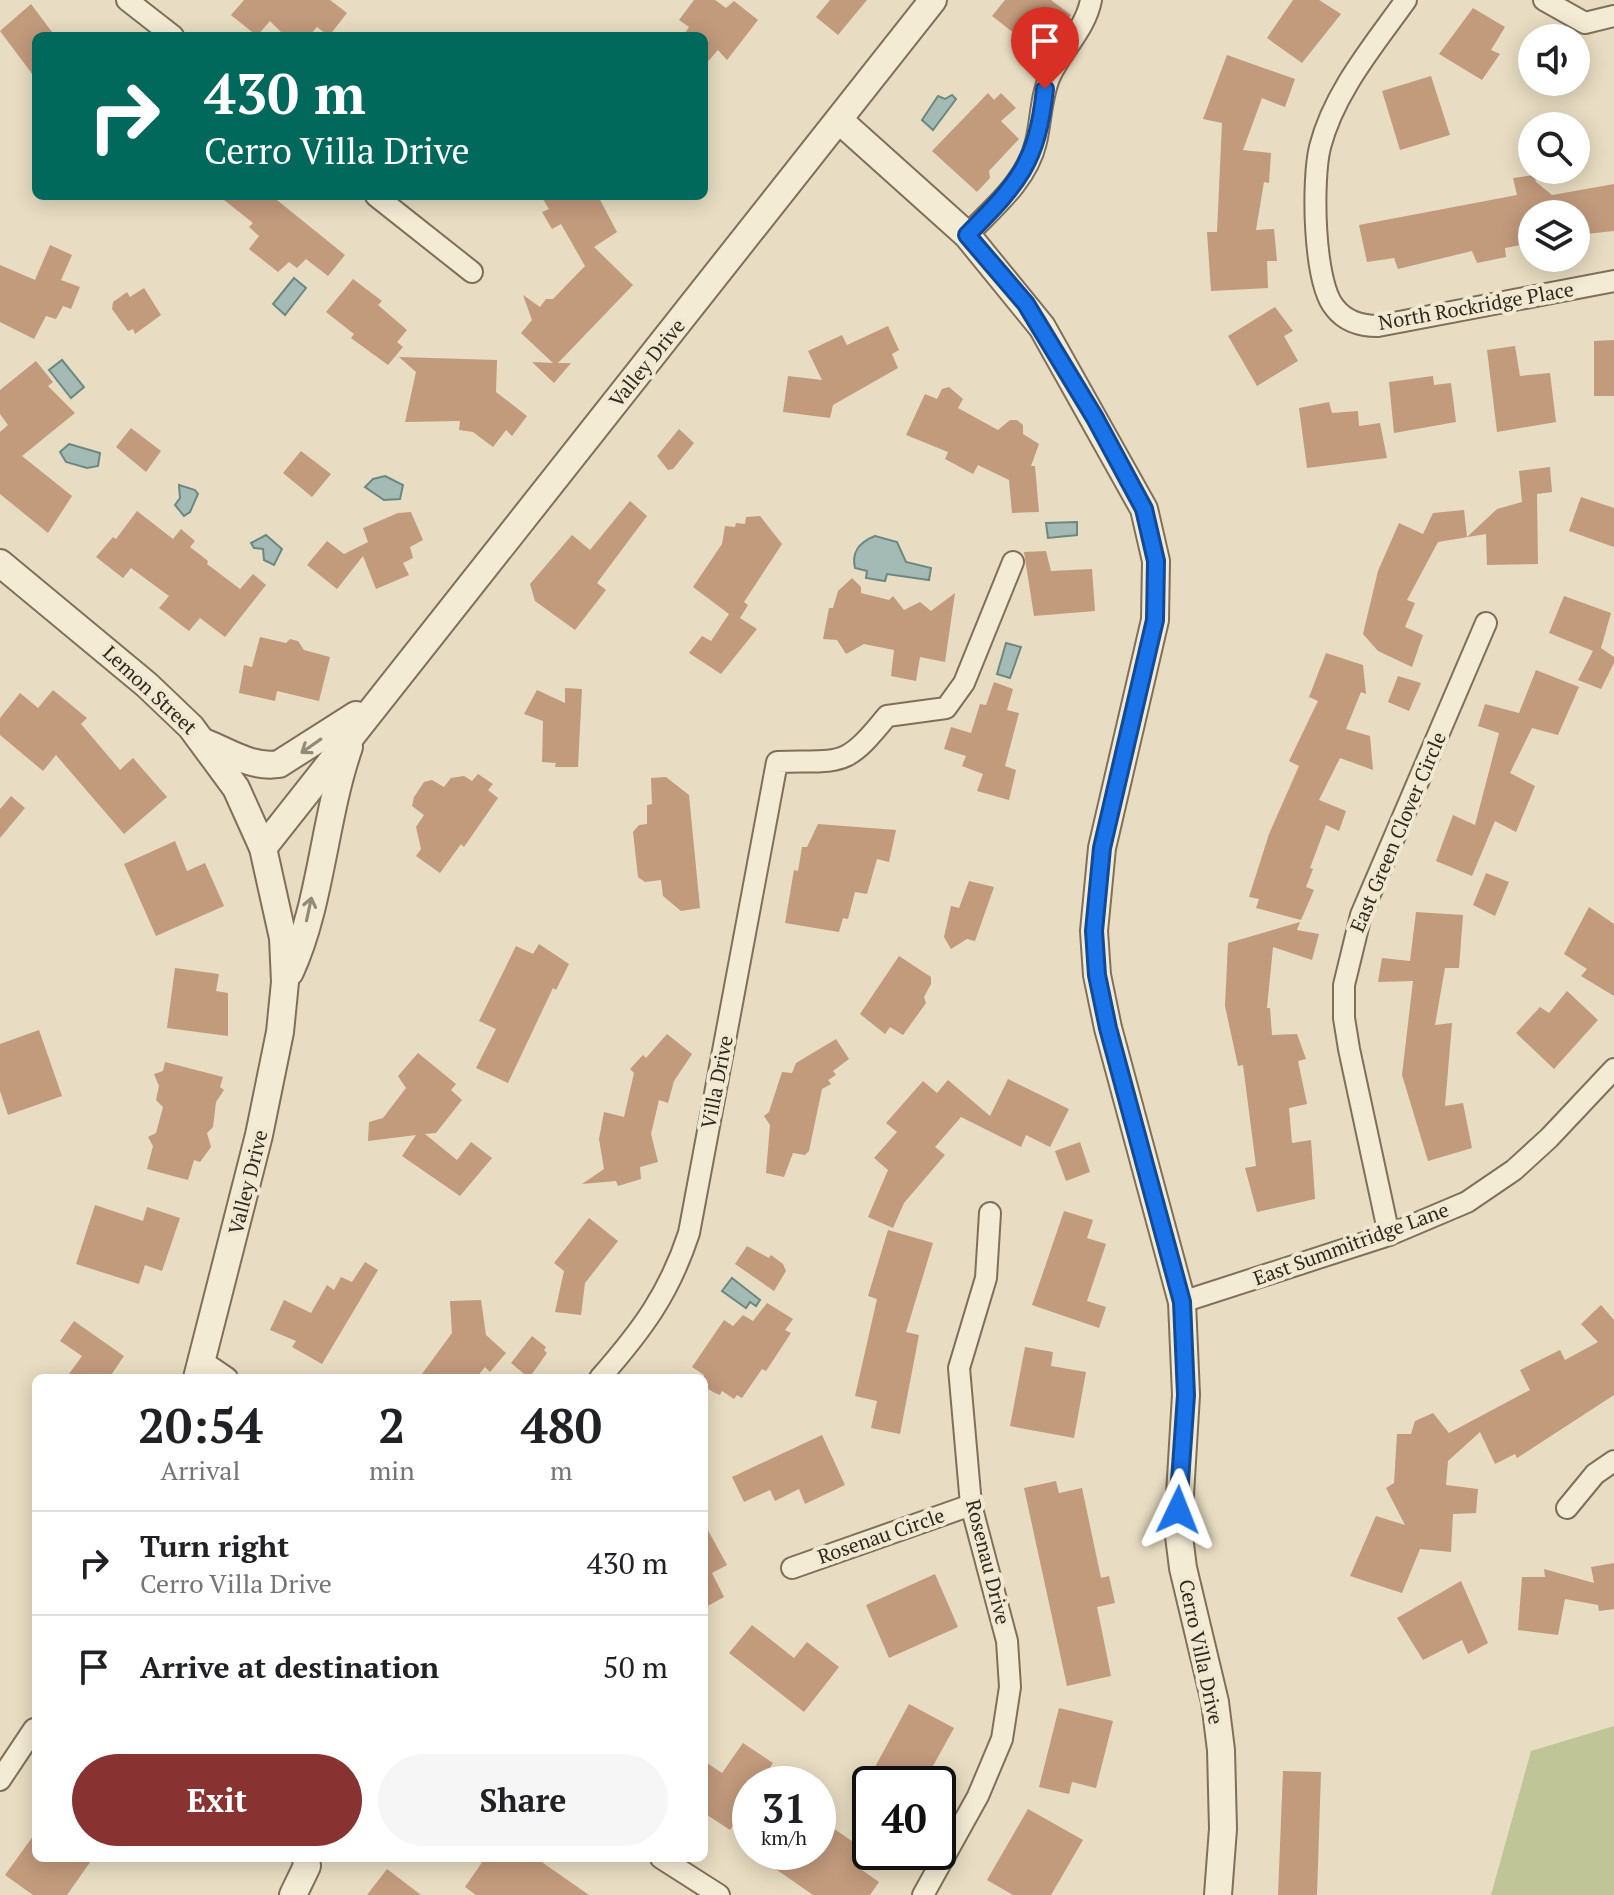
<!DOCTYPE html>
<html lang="en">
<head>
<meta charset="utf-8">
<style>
  :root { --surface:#fff; --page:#f6f6f6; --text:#202124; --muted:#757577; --line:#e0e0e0; --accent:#883232 }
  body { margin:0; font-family:"PT Serif",serif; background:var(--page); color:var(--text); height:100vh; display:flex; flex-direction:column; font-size:30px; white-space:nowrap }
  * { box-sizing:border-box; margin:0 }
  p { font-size:26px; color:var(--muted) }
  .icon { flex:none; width:44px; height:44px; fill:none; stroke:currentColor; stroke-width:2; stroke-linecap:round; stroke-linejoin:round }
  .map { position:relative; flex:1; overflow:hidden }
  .drawer { position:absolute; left:32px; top:1374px; width:676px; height:488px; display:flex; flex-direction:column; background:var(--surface); border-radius:12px; box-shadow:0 4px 20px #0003 }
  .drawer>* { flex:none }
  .top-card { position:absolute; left:32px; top:32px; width:676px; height:168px; border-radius:12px; box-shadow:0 4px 20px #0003; background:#00695c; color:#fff; overflow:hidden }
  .fabs { position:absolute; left:1518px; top:24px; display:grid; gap:16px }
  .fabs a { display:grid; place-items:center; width:72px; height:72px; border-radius:50%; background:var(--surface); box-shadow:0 4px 20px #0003; font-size:40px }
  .speed { position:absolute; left:732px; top:1766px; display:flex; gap:16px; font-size:40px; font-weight:700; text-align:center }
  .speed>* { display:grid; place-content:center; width:104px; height:104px; border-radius:50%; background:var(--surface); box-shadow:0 4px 20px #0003; line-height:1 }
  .speed small { font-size:20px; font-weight:400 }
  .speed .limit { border:4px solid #111; border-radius:12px; background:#fff; color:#111 }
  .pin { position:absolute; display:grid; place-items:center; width:68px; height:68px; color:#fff; margin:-82px -34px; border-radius:50% 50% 50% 0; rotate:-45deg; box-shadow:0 0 8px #0007 }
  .pin .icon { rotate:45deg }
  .me { position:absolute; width:88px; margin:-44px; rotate:2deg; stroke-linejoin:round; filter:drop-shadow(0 0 6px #0008) }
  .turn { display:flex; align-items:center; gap:28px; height:168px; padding:0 40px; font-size:36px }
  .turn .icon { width:104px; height:104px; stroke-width:2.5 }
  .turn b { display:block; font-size:56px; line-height:68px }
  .eta { display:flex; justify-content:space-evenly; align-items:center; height:136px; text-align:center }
  .eta b { font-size:48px; font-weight:700; line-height:56px }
  .button { display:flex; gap:16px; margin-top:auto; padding:16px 40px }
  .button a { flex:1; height:92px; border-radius:48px; background:var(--accent); color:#fff; font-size:32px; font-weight:700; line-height:92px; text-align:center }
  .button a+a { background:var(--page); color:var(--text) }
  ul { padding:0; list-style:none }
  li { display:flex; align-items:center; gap:24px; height:104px; padding:0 40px; border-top:2px solid var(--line) }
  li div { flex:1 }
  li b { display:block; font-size:30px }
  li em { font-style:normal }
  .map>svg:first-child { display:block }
  .green { fill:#bfc597 }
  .water { fill:#a4bbb5; stroke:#6c8881; stroke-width:2 }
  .building { fill:#c29a7c }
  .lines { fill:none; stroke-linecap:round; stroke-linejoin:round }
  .minor-casing { stroke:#806f5b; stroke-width:24 }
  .tertiary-casing { stroke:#806f5b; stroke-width:30 }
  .minor { stroke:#f4ebd4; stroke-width:20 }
  .tertiary { stroke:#f4ebd4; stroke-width:26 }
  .oneway { stroke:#938a79 }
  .route-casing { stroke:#114b97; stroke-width:20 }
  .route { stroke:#1a73e8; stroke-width:14 }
  .labels { text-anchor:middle; stroke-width:8; stroke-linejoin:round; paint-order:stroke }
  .street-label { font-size:20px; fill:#32281e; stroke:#f1e8d1 }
</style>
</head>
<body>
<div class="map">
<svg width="1614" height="1895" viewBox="0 0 1614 1895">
  <rect width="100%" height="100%" fill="#e8ddc2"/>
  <path class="green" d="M1614,1726V1895H1491L1531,1751Z"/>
  <g class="water">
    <path d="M952,95L956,99L933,130L922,120L938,96L945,99Z"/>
    <path d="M294,278L306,288L285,315L273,304Z"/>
    <path d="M62,360L84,387L71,398L49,370Z"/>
    <path d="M69,444L100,453L98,466L87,468L66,462L60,452Z"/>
    <path d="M385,476L403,485L400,499L384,500L365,487L373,479Z"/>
    <path d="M179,485L195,490L198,494L190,512L184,516L175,505L180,498Z"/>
    <path d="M1077,522V535L1048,538L1046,523Z"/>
    <path d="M266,535L282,549L274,565L264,560L263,549L254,548L251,543Z"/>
    <path d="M875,536L897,542L906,562L931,568L929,580L887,574L885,581L866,578L867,571L855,568C851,551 860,542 875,536Z"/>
    <path d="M1006,643L1021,647L1010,678L997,674Z"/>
    <path d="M732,1278L760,1300L756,1306L750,1302L746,1308L722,1291Z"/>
  </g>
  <g class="building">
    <path d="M244,0H330L347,13L329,36L317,27L309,36H285L270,21L257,36L231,15Z"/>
    <path d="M694,0H715L726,8L734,1L758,20L727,60L718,50L704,66V36H683L689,27L679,20Z"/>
    <path d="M830,0H867L838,35L816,17Z"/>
    <path d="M1005,0H1051L1071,15L1041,54L992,16Z"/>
    <path d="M1293,0H1319L1341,14L1302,63L1267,38Z"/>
    <path d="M31,4L55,36H36V79L0,31Z"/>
    <path d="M1473,8L1505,27L1491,50L1500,54L1482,80L1439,54Z"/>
    <path d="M1227,55L1295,79L1285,107L1262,98L1243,150L1271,153L1269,183L1264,182L1256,230L1274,229L1277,261H1267L1268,288L1211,291L1207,232H1217L1222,123L1203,119Z"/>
    <path d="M1431,76L1450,135L1400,150L1382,91Z"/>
    <path d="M988,93L994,100L1001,93L1016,108L1001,121L1019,139L989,171L990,178L977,192L932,151Z"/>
    <path d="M1534,175L1536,182L1552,195L1614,184V231L1576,235V214H1532V243L1505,248L1506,257L1477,263L1472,251L1398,269L1394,258L1367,262L1359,225L1517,195L1513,178Z"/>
    <path d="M219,196H272L345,255L328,276L306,259L297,268L289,262L278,272L249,249L259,236L249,227L253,223Z"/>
    <path d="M541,196H598L617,232L594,247L633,285L558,363H571L554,383L532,362L553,363L521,333L532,320L523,295L540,307L546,299H553L585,266L561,224L552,229L542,212L549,209Z"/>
    <path d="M50,245L72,255L61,280L80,287L71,309L63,306L56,319L46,316L34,339L0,322V265L35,280Z"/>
    <path d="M353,279L382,301L378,305L407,330L397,342L403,347L388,365L351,338L354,334L326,312Z"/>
    <path d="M144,288L161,315L135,334L133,329L128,331L112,309L113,302L127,292L130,297Z"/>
    <path d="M1275,307L1293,331L1284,336L1298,361L1257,386L1228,336Z"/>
    <path d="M888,326L899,350L892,354L898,368L833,405L830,418L783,412L788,376L822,380L808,351L842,335L847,345Z"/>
    <path d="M1614,340V396H1594V341Z"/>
    <path d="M1515,346L1520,376L1550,373L1556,422L1497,432L1487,350Z"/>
    <path d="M399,357L497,360L496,392L527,416L512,436L506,430L493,447L473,432L459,430L460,421L405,422L416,372Z"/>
    <path d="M36,361L53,382L48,386L75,413L22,456L72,496L48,533L0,494V432L8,425L0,414V390Z"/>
    <path d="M1433,376L1434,385L1451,383L1456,422L1394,433L1389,382Z"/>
    <path d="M949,387L963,399L958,408L998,430L1010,420H1017L1023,425V434L1039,444L1031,466H1035L1039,512L1012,513L1009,480L978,465L973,474L945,459L948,452L906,435L925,394L937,399L942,389Z"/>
    <path d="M1329,402L1332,413L1358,411L1359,426L1380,423L1387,458L1307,468L1299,408Z"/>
    <path d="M131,428L161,451L146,472L116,447Z"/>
    <path d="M679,429L694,443L673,469L668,470L657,456Z"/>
    <path d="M301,451L331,474L312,497L283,473Z"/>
    <path d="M1550,467L1552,492L1537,494L1538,564L1487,565L1486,534L1438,542L1407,600L1415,603L1405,627L1423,635L1412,667L1378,651L1363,634L1378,571L1399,523L1423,534L1433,513L1464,510L1467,537L1497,509L1522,502L1519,471Z"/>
    <path d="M1581,497L1614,508V547L1569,531Z"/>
    <path d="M630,501L647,516L597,583L606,590L575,630L535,601L530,584L572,535L590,550Z"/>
    <path d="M137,511L173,539L181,529L195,541L190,547L208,561L207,564L240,589L253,574L266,585L225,637L200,618L189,631L159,608L169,596L131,568L123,578L96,557L113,537L116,539Z"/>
    <path d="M411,512L423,540L410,547L413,558L403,563L409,575L376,589L363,556L337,589L307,565L327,541L344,554L368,542L363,528L398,513Z"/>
    <path d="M760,516L782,544L744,602L748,605L740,618L757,629L721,674L689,653L702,636L711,641L729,614L693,587L722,544L725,526L735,527L736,523L745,524L746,517Z"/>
    <path d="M1046,551L1051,571L1092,569L1095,611L1034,616L1024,552Z"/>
    <path d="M852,578L861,587V593L889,600L893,596L904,610L920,602L931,611L955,593L945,662L920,657L916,681L891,676L894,650L864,644L846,654L837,640L823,639L829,608H833L838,591Z"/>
    <path d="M1564,596L1611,613L1601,648L1614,657V663L1601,689L1578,680L1593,651L1549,633Z"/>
    <path d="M260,637L286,643L290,639L298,641L304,650L330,657L319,701L277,691L275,701L239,693L244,665L252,667Z"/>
    <path d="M1326,653L1363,665L1366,694L1361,692L1346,729L1370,736L1373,770L1340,758L1319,800L1346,811L1339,831L1326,825L1310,868L1313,869L1306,887L1314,890L1301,920L1256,908L1259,899L1249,897L1269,834L1299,766L1289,761L1318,701L1309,697Z"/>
    <path d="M1536,670L1579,687L1558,735L1532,728L1510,773L1535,786L1516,832L1495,821L1472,876L1436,861L1453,815L1475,825L1499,733L1478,726L1485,704L1519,713Z"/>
    <path d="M1398,676L1421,683L1409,711L1388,702Z"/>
    <path d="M994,682L1013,689L1007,710L1019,713L1005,766L1016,770L1009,800L977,791L983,774L962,766L966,756L944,749L951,727L971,733L980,704L986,705Z"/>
    <path d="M565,688L582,689L578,767H555L556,763L542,762L543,721L524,714L537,690L565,703Z"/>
    <path d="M53,690L87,718L81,724L120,770L133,758L167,797L124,834L56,755L43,771L0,735V718L20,693L38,708Z"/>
    <path d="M478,774L493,784L488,790L498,798L464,847L461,844L440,873L416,856L421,849L416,827L424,815L412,806L414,797L424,782L432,780L444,787L451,778L464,776L472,781Z"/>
    <path d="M666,777L689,795L700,908L681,911L663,896L661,880L645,882L638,877L633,832L639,825L647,824V805L652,804L651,778Z"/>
    <path d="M11,796L25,808L0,838V809Z"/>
    <path d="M818,824L896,830L889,862L877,859L867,894L855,892L848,919L843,918L839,932L785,923L794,870L798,871L802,847H807Z"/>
    <path d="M175,841L187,871L205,863L224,906L156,936L124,864Z"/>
    <path d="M1486,873L1509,882L1495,916L1473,905Z"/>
    <path d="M969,881L994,887L975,941L967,939L951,949L944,937L951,906L959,908Z"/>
    <path d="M1589,907L1614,924V996L1581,976L1587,969L1564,954Z"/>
    <path d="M1416,912L1463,915L1459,968H1445L1435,1025L1452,1023L1445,1106L1463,1103L1472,1148L1428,1161L1402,1075L1413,981L1378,982L1382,958L1410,961Z"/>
    <path d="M1300,922L1297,930L1319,934L1312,960L1273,947L1267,1008H1270L1272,1035L1297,1034L1306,1059L1298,1061L1307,1104L1289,1108L1292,1143L1311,1140L1315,1199L1257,1212L1245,1168L1256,1166L1243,1065L1238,1066L1225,1006L1228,943Z"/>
    <path d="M539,944L569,964L556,990L553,988L508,1083L476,1068L496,1029L479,1021L516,946L533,954Z"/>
    <path d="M899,956L931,977V984L924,997L926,1003L903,1035L890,1027L885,1034L860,1014Z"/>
    <path d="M175,968L219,974L216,991L228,993V1036L167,1028Z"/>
    <path d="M1567,991L1598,1020L1554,1069L1516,1033L1540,1007L1549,1013Z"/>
    <path d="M39,1030L62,1096L8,1115L0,1091V1044Z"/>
    <path d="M667,1034L692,1054L674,1081L668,1103L659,1100L651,1134L658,1162L640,1167L641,1179L618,1186L616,1181L582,1184L604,1169L599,1139L604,1112L624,1117L634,1073L630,1069L643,1055L646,1058Z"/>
    <path d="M836,1039L849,1059L833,1071L836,1075L828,1080L831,1084L822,1089L809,1151L805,1155L793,1153L784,1177L766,1173L770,1125L764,1116L769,1112L782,1072L792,1073L796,1063Z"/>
    <path d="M418,1053L456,1084L451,1090L462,1100L436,1133L425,1134L457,1160L471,1142L492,1158L460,1196L402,1156L416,1135L368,1141L369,1122L383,1118L406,1088L398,1076Z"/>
    <path d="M165,1062L223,1077L220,1087L224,1090L216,1102L213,1127L207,1133L211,1147L200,1162L194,1160L188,1180L147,1169L153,1146L148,1137L156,1133L163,1107L156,1100L159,1086L154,1074L163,1071Z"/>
    <path d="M1008,1079L1069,1109L1050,1147L1026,1135L1021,1147L961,1117L935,1147L945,1155L904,1203L893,1228L868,1217L888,1170L874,1158L897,1132L886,1123L923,1081L937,1093L948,1080L990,1116Z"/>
    <path d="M1080,1142L1090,1172L1066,1181L1055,1151Z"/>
    <path d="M95,1205L143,1221L147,1207L180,1218L162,1271L145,1265L139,1284L76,1264Z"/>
    <path d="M1064,1211L1093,1220L1087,1238L1106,1244L1087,1301L1106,1307L1099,1328L1032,1305Z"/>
    <path d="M589,1218L618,1241L585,1283L581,1315L555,1312L564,1271L554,1263Z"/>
    <path d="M888,1230L933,1243L906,1332L919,1335L900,1434L871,1428L877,1401L855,1396L877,1299L868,1296Z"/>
    <path d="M747,1246L769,1258L771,1255L783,1264L786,1271L774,1291L735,1264Z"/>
    <path d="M365,1262L378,1270L322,1364L292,1347L296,1341L270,1330L284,1300L311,1313L327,1285L334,1290L341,1277L352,1282Z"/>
    <path d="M481,1300L486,1335L506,1353L490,1372L485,1367L476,1378H419L452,1333L450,1301Z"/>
    <path d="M767,1303L793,1319L785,1330L791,1333L766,1371L762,1369L742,1398L737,1395L734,1399L722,1391L720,1395L713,1392L704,1386V1375L692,1367L724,1320L733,1326L743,1315L753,1321Z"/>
    <path d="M1601,1305L1614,1320V1395L1517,1458L1515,1454L1495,1464L1480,1432L1448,1461L1446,1485L1478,1489L1476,1513L1453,1514L1451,1552L1420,1549L1402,1593L1350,1576L1376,1516L1405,1525L1386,1488L1394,1483L1397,1434H1411L1415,1421L1433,1413L1449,1433L1530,1390L1520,1370L1560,1350L1565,1360L1598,1342L1581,1324Z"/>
    <path d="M74,1321L124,1356L109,1378H66L82,1356L60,1341Z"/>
    <path d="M532,1336L546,1347L544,1350L547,1353L529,1378L511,1363Z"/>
    <path d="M1025,1347L1053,1352L1051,1366L1086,1372L1074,1438L1010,1426Z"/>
    <path d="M822,1435L845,1485L805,1504L799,1489L775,1501L770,1490L744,1502L732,1477Z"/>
    <path d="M1056,1481L1059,1493L1082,1488L1101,1578L1109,1576L1115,1603L1097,1607L1111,1676L1067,1686L1024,1488Z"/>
    <path d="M704,1523L727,1565L712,1573L724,1597L704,1608Z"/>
    <path d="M1614,1563V1609L1599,1611L1598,1605L1565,1599L1558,1635L1518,1630L1522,1577H1545L1544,1569L1594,1583L1591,1567Z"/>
    <path d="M935,1574L958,1627L889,1658L866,1605Z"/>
    <path d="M1461,1581L1488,1643L1468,1654L1462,1640L1423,1660L1397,1618Z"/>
    <path d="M752,1625L794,1658L807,1642L839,1667L804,1712L729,1653Z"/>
    <path d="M909,1704L954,1728L923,1784H889L893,1777L875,1767Z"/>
    <path d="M1059,1708L1113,1721L1096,1788L1072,1782L1069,1794L1039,1787Z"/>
    <path d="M743,1743L773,1763L759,1784H750V1801L730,1830L704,1813V1761L722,1773Z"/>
    <path d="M1283,1771L1321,1772L1317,1895H1278Z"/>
    <path d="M1028,1809L1083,1840L1051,1895H1013L987,1880Z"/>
    <path d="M830,1826L862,1848L852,1863L879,1882L870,1895H813L767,1863L775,1852H818V1843Z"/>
    <path d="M36,1832V1858H93L67,1895H33L5,1875Z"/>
    <path d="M485,1858H536L589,1895H476L465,1887Z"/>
    <path d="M387,1869L421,1895H367Z"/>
  </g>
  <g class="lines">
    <g class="minor-casing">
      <g id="minor">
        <path d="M127,0L173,36"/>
        <path d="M1406,0C1374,45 1334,92 1320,147C1312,179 1313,283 1335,308C1346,322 1361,326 1378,326L1614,281"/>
        <path d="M1544,0L1585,23L1614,16"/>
        <path d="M376,196L472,272"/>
        <path d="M967,235C993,208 1027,181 1036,142C1041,121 1041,96 1050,76C1062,50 1086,28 1091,0"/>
        <path d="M1389,1235L1349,1049L1344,1018V985L1361,915L1486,623"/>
        <path d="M1182,1302L1389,1235L1467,1202L1514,1170L1549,1138L1614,1069"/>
        <path d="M202,1361L227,1378"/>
        <path d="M600,1378C642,1330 669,1294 689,1233L777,762C843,760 844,769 887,716L946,708L964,683L1013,562"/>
        <path d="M1567,1508L1595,1474L1614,1461"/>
        <path d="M792,1568L971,1505"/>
        <path d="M0,1780L34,1729"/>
        <path d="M661,1858L719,1895"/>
        <path d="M923,1895L978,1796L1002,1739L1010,1687L1007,1641L971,1505L959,1368L986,1278L990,1213"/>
      </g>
    </g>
    <g class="tertiary-casing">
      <g id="tertiary">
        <path d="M840,121L967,235L1042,327L1144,509L1156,561L1155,620L1102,848L1094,931L1097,975L1108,1028L1182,1302L1186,1395L1178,1528L1183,1568L1215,1702L1221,1750L1223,1829L1218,1895"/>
        <path d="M0,563L147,685L191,727L236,788L263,848L283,938L285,982L280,1032L259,1135L197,1378"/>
        <path d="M206,743C231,753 252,768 279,764L356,715"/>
        <path d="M263,848L933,0"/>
        <path d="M290,972C321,905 324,819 349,747"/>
        <path d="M293,1895L307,1866L306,1858"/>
      </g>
    </g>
    <use href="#minor" class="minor"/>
    <use href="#tertiary" class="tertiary"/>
  </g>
  <defs><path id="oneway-shaft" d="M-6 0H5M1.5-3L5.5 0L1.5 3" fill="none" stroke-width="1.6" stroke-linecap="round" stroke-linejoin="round" transform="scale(2)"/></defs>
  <g class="oneway">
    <use href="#oneway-shaft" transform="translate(311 746) rotate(145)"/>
    <use href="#oneway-shaft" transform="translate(309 909) rotate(-78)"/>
  </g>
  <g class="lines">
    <g class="route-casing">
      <path id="route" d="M1045,89C1037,164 1018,183 967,235L1026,304L1095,418L1144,509L1156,561L1155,620L1102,848L1094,931L1097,975L1108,1028L1182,1302L1186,1395L1178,1510"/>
    </g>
    <use href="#route" class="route"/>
  </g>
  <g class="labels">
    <g class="street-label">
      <text transform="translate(1476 306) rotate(-10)" y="7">North Rockridge Place</text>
      <text transform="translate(647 363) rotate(-51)" y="7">Valley Drive</text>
      <text transform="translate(150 690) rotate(43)" y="7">Lemon Street</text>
      <text transform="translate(1398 832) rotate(-67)" y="7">East Green Clover Circle</text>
      <text transform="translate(717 1082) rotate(-79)" y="7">Villa Drive</text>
      <text transform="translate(248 1182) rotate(-76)" y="7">Valley Drive</text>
      <text transform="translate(1351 1244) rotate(-20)" y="7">East Summitridge Lane</text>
      <text transform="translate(881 1536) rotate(-19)" y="7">Rosenau Circle</text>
      <text transform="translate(988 1562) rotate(76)" y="7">Rosenau Drive</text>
      <text transform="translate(1201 1652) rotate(78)" y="7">Cerro Villa Drive</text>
    </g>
  </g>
</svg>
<div class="fabs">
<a><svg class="icon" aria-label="sound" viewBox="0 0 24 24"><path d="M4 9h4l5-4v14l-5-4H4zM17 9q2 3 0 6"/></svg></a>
<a><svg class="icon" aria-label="search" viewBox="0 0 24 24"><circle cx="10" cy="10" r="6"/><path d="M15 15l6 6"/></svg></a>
<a><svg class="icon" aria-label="layers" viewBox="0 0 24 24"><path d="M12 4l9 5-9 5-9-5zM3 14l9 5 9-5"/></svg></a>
</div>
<div class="speed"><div>31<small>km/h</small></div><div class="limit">40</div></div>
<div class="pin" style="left:1045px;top:89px;background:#d93025"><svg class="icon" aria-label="arrive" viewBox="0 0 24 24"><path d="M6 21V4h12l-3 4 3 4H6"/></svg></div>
<svg class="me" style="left:1178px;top:1510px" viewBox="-20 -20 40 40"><path d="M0-17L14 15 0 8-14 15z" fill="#1a73e8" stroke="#fff" stroke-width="4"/></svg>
<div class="top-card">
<div class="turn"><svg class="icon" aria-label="right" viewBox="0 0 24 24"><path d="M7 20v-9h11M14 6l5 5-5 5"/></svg><div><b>430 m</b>Cerro Villa Drive</div></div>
</div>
<section class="drawer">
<div class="eta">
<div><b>20:54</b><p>Arrival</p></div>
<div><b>2</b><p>min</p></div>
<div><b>480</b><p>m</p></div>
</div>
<ul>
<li><svg class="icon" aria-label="right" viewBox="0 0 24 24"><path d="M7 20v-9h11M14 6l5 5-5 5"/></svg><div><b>Turn right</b><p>Cerro Villa Drive</p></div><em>430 m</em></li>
<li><svg class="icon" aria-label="arrive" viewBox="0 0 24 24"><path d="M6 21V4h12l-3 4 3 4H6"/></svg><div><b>Arrive at destination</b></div><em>50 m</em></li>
</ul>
<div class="button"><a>Exit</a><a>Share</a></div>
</section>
</div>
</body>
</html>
